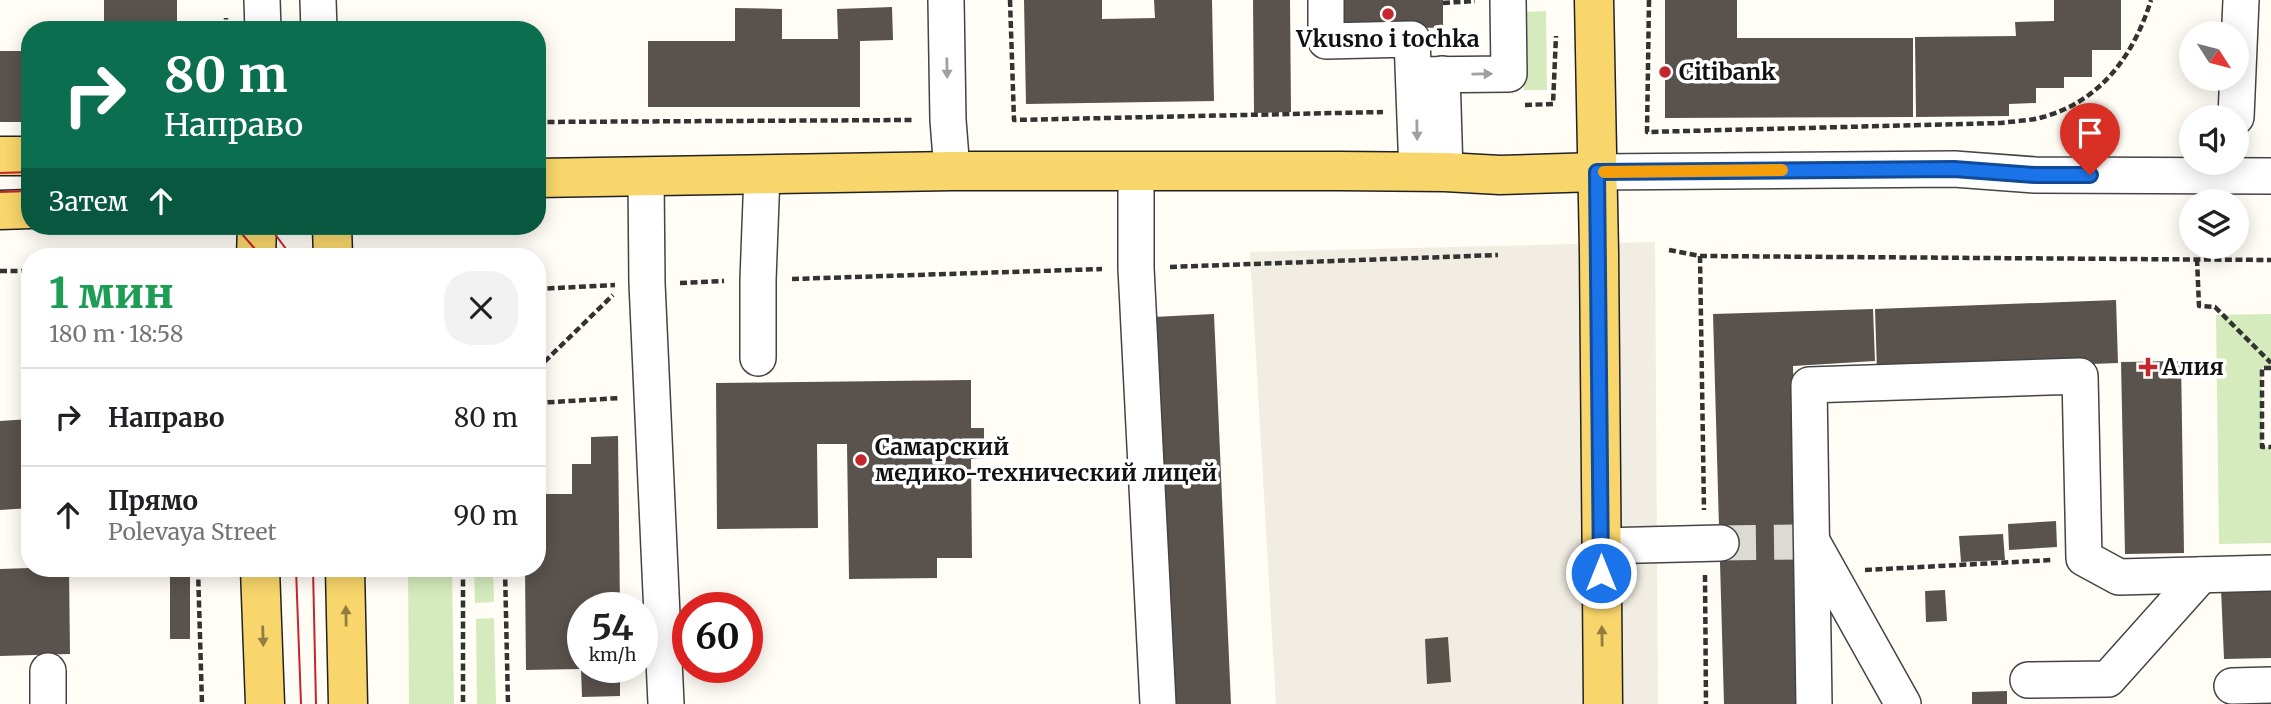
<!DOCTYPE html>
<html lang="ru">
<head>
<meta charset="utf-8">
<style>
  :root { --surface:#fff; --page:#f2f2f2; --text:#202124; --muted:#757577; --line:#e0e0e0 }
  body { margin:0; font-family:Merriweather,serif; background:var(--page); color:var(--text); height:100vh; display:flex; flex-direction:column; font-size:26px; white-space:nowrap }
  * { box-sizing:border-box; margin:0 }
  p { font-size:23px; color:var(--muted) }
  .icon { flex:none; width:38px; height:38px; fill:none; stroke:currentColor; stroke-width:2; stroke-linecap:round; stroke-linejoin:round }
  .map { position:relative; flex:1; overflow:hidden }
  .sheet { position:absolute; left:21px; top:248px; width:525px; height:329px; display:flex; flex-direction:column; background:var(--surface); border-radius:28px; box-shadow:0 4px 18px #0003 }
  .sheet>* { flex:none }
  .top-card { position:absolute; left:21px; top:21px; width:525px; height:214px; border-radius:28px; box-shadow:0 4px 18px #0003; background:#0b6e4f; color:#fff; overflow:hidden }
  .needle { width:46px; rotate:126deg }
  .fabs { position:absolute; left:2179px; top:21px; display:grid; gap:14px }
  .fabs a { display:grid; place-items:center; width:70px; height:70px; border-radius:50%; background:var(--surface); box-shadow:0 4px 18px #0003; font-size:35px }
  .speed { position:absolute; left:567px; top:592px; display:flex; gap:14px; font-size:35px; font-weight:700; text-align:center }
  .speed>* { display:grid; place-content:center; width:91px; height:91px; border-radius:50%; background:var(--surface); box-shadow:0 4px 18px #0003; line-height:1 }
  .speed small { font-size:18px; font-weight:400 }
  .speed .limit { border:10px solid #d22; background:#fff; color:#111 }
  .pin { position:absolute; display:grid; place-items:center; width:60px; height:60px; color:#fff; margin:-72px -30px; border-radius:50% 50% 50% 0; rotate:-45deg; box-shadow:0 0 7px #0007 }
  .pin .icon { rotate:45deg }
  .me { position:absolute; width:77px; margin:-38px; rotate:0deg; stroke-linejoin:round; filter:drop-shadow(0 0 5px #0008) }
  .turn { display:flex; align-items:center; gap:24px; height:147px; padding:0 28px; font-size:32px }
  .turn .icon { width:91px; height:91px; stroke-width:2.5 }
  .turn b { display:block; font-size:49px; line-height:60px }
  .then { display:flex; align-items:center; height:66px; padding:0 28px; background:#0003; gap:14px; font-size:26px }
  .round { display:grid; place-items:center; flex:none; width:74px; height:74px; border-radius:28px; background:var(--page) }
  .head { display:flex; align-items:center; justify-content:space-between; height:119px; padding:0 28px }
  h1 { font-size:42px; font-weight:800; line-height:52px; color:#1e9e55 }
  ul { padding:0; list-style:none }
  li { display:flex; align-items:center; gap:21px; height:98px; padding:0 28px; border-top:2px solid var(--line) }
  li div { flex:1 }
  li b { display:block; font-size:26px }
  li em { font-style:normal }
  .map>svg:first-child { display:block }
  .green { fill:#d5ebbd }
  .plaza { fill:#f1ede2 }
  .building { fill:#5a524d }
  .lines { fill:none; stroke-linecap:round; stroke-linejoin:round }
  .minor-tunnel { stroke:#dbdad3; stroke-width:35; stroke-dasharray:35 18; stroke-linecap:butt }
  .minor-casing { stroke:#444; stroke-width:38 }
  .major-casing { stroke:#222; stroke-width:41 }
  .path { stroke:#333; stroke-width:4.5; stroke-dasharray:7 3.5; stroke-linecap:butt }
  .minor { stroke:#fff; stroke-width:35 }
  .major { stroke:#f9d66b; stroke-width:38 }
  .tram { stroke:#c4262e; stroke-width:2 }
  .oneway { fill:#a0a0a0 }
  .oneway2 { fill:#917d42 }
  .route-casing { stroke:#114b97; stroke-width:18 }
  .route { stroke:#1a73e8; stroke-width:12 }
  .slow { stroke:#f59e0b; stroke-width:12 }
  .poi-dot { fill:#c4262e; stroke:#fff; stroke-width:2.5 }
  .labels { text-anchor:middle; stroke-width:7; stroke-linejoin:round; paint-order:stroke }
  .poi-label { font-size:23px; font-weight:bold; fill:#111; stroke:#fff; text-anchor:start }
</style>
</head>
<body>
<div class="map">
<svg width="2271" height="704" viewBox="0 0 2271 704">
  <rect width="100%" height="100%" fill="#fffdf5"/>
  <g class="green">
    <path d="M1546,11L1547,90H1524L1523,12Z"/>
    <path d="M2271,314V368H2262V446L2271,447V543L2219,544L2216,315Z"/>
    <path d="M408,569H452L454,704H409Z"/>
    <path d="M474,569H493L494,602L475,603Z"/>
    <path d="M494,618L496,704H477L476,619Z"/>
  </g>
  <path class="plaza" d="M1655,242L1658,704H1276L1250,252Z"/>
  <g class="building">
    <rect x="104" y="0" width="73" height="30"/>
    <path d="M1024,0H1102V19L1155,18L1154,0H1212L1214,101L1026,104Z"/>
    <path d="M1253,0H1290L1291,112L1254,113Z"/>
    <path d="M1334,0H1443V28L1334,26Z"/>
    <path d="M1665,0H1737V38H1913V117L1665,118Z"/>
    <path d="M2054,0H2121V50H2092V77H2064V88H2036V103L2009,104V116L1916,117L1915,37L2016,36L2015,22L2054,21Z"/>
    <path d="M892,7L893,40L860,41V107H648V41H735V8L782,9V39H838L837,9Z"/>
    <rect x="0" y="51" width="30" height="71"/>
    <path d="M2116,300L2118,363L1877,372L1875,309Z"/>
    <path d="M1873,309L1875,361L1793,366L1802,704H1724L1713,314Z"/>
    <path d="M1214,314L1231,704H1170L1153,317Z"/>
    <path d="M2181,361L2184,553L2125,554L2121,362Z"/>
    <path d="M971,380V428H984V458L971,459L972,558H937V578L849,579L847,444H817L818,528L717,529L716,383Z"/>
    <path d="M30,419V508L0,510V421Z"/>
    <path d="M618,436L620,607H583V667H620V696L582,697L581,669L526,670L525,569H537V514H546V494H572V464H591V437Z"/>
    <path d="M2056,521L2057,547L2009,550L2008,524Z"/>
    <path d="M2003,534L2005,560L1961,562L1959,536Z"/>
    <path d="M30,568L69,569L70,654L0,656V569Z"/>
    <rect x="170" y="569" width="20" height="70"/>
    <path d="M2271,588V658L2224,659L2221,589Z"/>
    <path d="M1945,590L1947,621L1926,622L1925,591Z"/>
    <path d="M1448,637L1451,682L1427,684L1425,639Z"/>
    <path d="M2007,691V704H1972V692Z"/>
  </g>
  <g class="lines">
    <path class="minor-tunnel" d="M1721,543L1799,542"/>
    <g class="minor-casing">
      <g id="minor">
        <path d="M262,0L263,30"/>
        <path d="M318,0L319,30"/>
        <path d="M946,0L948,120L952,171"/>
        <path d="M1326,0V41L1412,39L1417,172"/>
        <path d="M1442,74L1445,172"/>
        <path d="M1414,75L1509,74L1508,0"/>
        <path d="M2236,117L2241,0"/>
        <path d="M1136,170V268L1158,704"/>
        <path d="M1597,172L1954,169L2035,175L2271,176"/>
        <path d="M646,177L647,283L666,704"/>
        <path d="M758,358V280L762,174"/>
        <path d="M1814,545L1903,704"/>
        <path d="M1601,546L1721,543"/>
        <path d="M48,671V704"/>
        <path d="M2028,680L2108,679L2201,575"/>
        <path d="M2232,686L2271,685"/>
        <path d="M1814,704L1809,385L2080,376L2084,558L2119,577L2271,573"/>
      </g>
    </g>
    <g class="major-casing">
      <g id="major">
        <path d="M1594,0L1599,252L1603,704"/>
        <path d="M0,156H30"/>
        <path d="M537,178L952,171H1339L1445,172L1500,175L1597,172"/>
        <path d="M0,210L30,209"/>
        <path d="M332,226L333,257"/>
        <path d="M256,257L257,226"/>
        <path d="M260,569L265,704"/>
        <path d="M345,569L348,704"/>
      </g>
    </g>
    <g class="path">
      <path d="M1010,0L1014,120L1383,112"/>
      <path d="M1649,0L1647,132L2001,123C2014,121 2030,121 2043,117C2101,101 2134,55 2151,0"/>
      <path d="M1443,3L1475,1"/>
      <path d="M226,30V18"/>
      <path d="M1525,105L1553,104L1556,36"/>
      <path d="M537,122L912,120"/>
      <path d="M1669,250L1700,256L2271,260"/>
      <path d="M1700,256L1704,510"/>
      <path d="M2197,259L2199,306L2215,307L2271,363"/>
      <path d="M1170,267L1498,255"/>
      <path d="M0,271H30"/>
      <path d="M792,279L1102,269"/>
      <path d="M680,283L724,281"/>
      <path d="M537,289L615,285"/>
      <path d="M2271,368H2262V447H2271"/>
      <path d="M537,369L613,295"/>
      <path d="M537,403L620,398"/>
      <path d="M198,569L202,704"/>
      <path d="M463,569V704"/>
      <path d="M505,569L508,704"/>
      <path d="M1865,570L2052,560"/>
      <path d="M1705,575L1706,704"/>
    </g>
    <use href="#minor" class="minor"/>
    <use href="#major" class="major"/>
    <g class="tram">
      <path d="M0,173L30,172"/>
      <path d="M0,192L30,191"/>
      <path d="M235,226L262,257"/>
      <path d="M269,226L292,257"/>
      <path d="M296,569L301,704"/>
      <path d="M313,569L316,704"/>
    </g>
  </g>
  <defs><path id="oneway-solid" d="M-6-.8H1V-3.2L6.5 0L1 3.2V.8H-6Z" transform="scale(1.75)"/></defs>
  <g class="oneway">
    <use href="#oneway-solid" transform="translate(947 68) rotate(89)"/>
    <use href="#oneway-solid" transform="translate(1482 74) rotate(-1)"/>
    <use href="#oneway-solid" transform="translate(1417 130) rotate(89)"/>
  </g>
  <g class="oneway2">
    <use href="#oneway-solid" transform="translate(346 616) rotate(-91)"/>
    <use href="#oneway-solid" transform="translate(263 636) rotate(88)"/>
    <use href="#oneway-solid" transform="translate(1602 636) rotate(-91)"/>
  </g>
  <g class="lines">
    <g class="route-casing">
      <path id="route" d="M1601,573L1597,172L1954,169L2035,175H2090"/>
    </g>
    <use href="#route" class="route"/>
    <path class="slow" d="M1604,172L1782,170"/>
  </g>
  <g class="poi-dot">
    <circle cx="1388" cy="14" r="7"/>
    <circle cx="1665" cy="72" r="7"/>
    <path d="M2144.5 356.5h7v7h7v7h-7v7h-7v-7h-7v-7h7z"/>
    <circle cx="861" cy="460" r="7"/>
  </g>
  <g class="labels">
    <g class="poi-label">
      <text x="1388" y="47" text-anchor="middle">Vkusno i tochka</text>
      <text x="1679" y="80">Citibank</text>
      <text x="2162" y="375">Алия</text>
      <text x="875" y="455">Самарский<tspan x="875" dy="26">медико-технический лицей</tspan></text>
    </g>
  </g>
</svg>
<div class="fabs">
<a><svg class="needle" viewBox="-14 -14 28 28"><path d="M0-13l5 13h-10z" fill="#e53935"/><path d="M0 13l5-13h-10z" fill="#757577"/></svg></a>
<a><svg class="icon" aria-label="sound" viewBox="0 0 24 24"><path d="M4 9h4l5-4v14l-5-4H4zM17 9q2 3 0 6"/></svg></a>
<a><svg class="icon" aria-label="layers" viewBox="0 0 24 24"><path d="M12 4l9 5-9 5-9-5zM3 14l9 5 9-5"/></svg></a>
</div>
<div class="speed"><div>54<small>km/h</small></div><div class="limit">60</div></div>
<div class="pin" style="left:2090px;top:175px;background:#d93025"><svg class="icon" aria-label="arrive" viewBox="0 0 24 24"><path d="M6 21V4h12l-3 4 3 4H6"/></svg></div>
<svg class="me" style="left:1601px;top:573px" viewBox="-20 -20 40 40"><circle r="17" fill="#1a73e8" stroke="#fff" stroke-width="3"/><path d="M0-11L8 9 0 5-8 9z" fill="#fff"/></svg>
<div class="top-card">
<div class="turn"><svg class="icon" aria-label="right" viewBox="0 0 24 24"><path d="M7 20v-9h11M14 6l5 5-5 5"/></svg><div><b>80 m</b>Направо</div></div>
<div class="then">Затем<svg class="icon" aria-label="ahead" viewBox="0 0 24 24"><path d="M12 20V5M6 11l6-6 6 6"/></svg></div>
</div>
<section class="sheet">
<div class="head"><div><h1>1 мин</h1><p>180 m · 18:58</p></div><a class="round"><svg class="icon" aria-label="close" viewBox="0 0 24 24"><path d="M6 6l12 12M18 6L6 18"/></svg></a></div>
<ul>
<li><svg class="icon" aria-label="right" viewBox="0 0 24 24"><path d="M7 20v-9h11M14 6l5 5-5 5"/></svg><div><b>Направо</b></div><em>80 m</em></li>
<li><svg class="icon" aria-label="ahead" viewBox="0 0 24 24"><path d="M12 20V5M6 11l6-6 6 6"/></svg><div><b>Прямо</b><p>Polevaya Street</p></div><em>90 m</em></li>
</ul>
</section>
</div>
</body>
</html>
